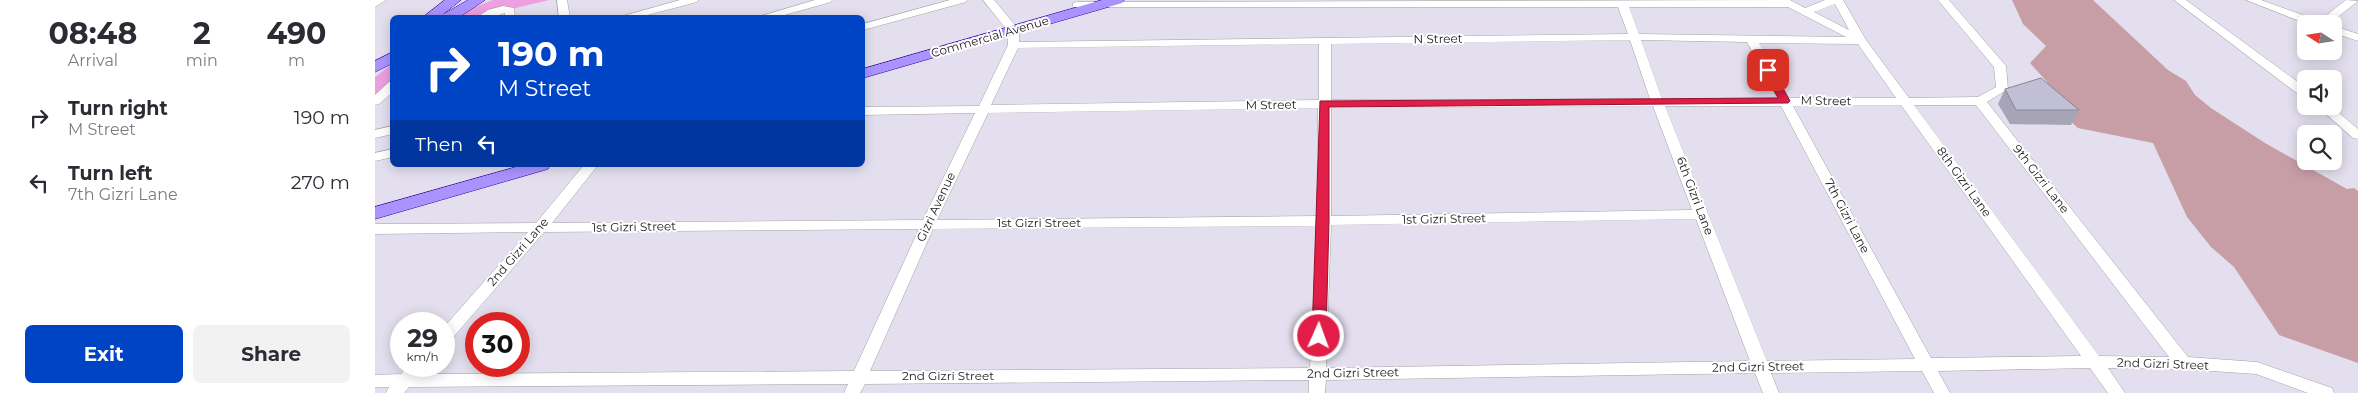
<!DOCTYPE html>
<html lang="en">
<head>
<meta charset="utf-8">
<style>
  :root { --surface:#fff; --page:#f2f2f3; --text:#2b2b33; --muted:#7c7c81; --accent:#0044c6 }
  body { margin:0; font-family:Montserrat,sans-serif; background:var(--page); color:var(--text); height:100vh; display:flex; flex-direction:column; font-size:19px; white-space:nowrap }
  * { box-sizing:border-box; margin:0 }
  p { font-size:16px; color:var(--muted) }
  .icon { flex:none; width:28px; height:28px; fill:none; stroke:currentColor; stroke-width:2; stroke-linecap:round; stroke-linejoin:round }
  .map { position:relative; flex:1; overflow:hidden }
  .drawer { display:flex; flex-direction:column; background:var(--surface); width:375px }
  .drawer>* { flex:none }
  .banner { position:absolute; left:15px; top:15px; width:475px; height:152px; border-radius:8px; box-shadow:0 2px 12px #0003; background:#0044c6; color:#fff; overflow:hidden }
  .needle { width:32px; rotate:282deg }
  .fabs { position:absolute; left:1922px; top:15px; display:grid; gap:10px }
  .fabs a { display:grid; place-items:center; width:45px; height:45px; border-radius:8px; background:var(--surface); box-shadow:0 2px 12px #0003; font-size:25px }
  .speed { position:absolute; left:15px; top:312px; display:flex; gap:10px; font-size:25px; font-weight:700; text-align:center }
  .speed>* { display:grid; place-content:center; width:65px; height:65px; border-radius:50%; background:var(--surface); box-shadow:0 2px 12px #0003; line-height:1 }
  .speed small { font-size:12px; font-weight:400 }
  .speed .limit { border:8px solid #d22; background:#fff; color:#111 }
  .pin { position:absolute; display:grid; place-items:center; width:42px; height:42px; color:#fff; margin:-21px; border-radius:10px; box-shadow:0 2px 8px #0006 }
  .me { position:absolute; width:55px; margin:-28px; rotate:2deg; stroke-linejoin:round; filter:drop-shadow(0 0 4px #0008) }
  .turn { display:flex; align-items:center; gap:18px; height:105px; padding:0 25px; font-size:22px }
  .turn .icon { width:65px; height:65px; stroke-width:2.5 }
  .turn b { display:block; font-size:35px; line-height:42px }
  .then { display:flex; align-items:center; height:48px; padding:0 25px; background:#0003; gap:10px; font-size:19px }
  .eta { display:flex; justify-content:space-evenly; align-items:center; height:85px; text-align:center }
  .eta b { font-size:30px; font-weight:700; line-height:35px }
  .primary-button { display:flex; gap:10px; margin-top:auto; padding:10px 25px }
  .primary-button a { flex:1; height:58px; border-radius:8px; background:var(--accent); color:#fff; font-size:20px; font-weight:700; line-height:58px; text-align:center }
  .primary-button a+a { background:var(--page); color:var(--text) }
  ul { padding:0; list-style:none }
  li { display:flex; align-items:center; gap:15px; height:65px; padding:0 25px }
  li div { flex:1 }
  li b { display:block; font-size:19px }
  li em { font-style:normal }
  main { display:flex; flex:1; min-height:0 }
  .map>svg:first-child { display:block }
  .grass { fill:#ed9fe0 }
  .cemetery { fill:#c89ea6 }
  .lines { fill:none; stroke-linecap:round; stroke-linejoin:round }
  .minor-casing { stroke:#a2a2a2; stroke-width:1 }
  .major-casing { stroke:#2f0092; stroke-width:1 }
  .minor { fill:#fff; fill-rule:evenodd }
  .major { fill:#ab93ff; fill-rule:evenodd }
  .wall { fill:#a6a4b7 }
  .building { fill:#c1bfd5; stroke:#878695 }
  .route { fill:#e11d48; stroke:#92132f }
  .labels { text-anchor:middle; stroke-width:4; stroke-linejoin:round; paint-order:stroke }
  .street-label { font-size:12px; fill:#1b1b1b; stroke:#fff }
</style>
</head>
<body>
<main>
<section class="drawer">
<div class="eta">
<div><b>08:48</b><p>Arrival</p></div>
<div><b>2</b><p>min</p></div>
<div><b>490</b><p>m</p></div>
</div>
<ul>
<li><svg class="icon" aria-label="right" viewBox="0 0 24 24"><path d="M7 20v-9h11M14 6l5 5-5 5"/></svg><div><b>Turn right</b><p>M Street</p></div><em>190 m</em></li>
<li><svg class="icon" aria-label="left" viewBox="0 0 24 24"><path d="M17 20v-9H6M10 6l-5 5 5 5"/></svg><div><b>Turn left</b><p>7th Gizri Lane</p></div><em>270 m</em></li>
</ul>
<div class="primary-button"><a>Exit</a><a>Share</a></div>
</section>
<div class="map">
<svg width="1983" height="393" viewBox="0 0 1983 393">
  <rect width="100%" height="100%" fill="#e4dfee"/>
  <g class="grass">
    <path d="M118,0H174L141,8L114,12L99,17L84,18L100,7Z"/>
    <path d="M17,64V80L0,97V77Z"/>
  </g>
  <path class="cemetery" d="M1637,0H1718L1793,70L1811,81L1820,95L1836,108L1890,143L1972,189L1979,188L1983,191V363L1904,335L1859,267L1836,247L1812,217L1778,143L1703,128L1660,90L1673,83L1655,63L1671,46L1648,24Z"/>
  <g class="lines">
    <g class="minor-casing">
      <g id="minor">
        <path d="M0,0H11L0,7Z"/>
        <path d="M182,0H192L195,18H184Z"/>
        <path d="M305,0H323L322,2L261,18H241Z"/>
        <path d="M440,0H457L456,2L399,18H379Z"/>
        <path d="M575,0H592L591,2L488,30V24Z"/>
        <path d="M608,0H619L644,30V42L1253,34L1243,7H698V3L702,2L1415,0L1430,8L1450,0H1468L1491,40L1534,98L1603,97L1621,87L1619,67L1563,0H1574L1631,66L1633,89L1612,102L1813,357L1882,362L1957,388L1959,393H1933L1881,374L1808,369L1733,368L1750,393H1733L1715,368L1563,371L1575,393H1559L1547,371L1396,373L1404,393H1388L1380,373L951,380L950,393H934V380L490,384L485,393H469L473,384L34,387L29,393H11L14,387H0V375L26,374L33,366H51L45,374L479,371L544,229L169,232L75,341L69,343V327L153,232L0,234V224L161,223L209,165H223L177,223L548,220L600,113L488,115V107L604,106L633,45L632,30ZM1460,4L1474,30L1439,12ZM1254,7H1413L1471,37L1264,34ZM1255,40L1275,99L956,100V44ZM1266,40L1372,42L1402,98L1287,99ZM1384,43L1483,44L1521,98H1414ZM944,44V100L616,105L643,48ZM1526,105L1706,356L1556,358L1418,106ZM1539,105H1601L1794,357L1724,356ZM1278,106L1317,210L956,216V108ZM1290,106H1406L1540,359L1392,361ZM943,108L942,216L562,220L613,113ZM1321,219L1375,361L951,368L956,225ZM942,226L935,368L495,371L558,229Z"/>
        <path d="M1799,0H1811L1931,88V98L1927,97Z"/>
        <path d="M1871,0H1886L1944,21L1971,0L1983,1L1954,24H1932Z"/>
        <path d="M128,6L139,8L140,18H130V13L115,18H101L113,10Z"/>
        <path d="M1959,26L1983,34V41L1959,33Z"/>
        <path d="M14,82H18V92L4,104L0,105V95Z"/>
        <path d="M1942,106H1956L1983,129V139L1978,138Z"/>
        <path d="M18,126V134L0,138V130Z"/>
        <path d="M18,149V157L0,161V153Z"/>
      </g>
    </g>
    <g class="major-casing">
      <g id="major">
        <path d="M70,0H86L67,15L93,0H110L83,18H65L67,15L64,18H47Z"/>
        <path d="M727,0H749L747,3L488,78V69Z"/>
        <path d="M18,52V63L0,72V61Z"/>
        <path d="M148,165H175L173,169L0,219V207Z"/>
      </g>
    </g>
    <use href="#minor" class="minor"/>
    <use href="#major" class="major"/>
  </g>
  <path class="wall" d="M1630,89L1704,110L1696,125L1635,124L1623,104Z"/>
  <path class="building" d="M1666,78L1704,110H1641L1630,89Z"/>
  <path class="route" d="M1393,67L1398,70L1415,101L1413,103L954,107V221L951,336L949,339H939L937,336L945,101L1403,98L1388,70Z"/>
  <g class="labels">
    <g class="street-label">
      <text transform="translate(615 37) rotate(-16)" y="4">Commercial Avenue</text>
      <text transform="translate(1063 39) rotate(-1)" y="4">N Street</text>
      <text transform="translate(1451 101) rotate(1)" y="4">M Street</text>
      <text transform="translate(896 105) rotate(-1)" y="4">M Street</text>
      <text transform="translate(1666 179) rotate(52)" y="4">9th Gizri Lane</text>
      <text transform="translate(1589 182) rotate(54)" y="4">8th Gizri Lane</text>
      <text transform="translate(1320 196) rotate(69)" y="4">6th Gizri Lane</text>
      <text transform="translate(561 207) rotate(-65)" y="4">Gizri Avenue</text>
      <text transform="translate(1472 216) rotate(62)" y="4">7th Gizri Lane</text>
      <text transform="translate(1069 219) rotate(-1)" y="4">1st Gizri Street</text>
      <text x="664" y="227">1st Gizri Street</text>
      <text transform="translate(259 227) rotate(-1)" y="4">1st Gizri Street</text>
      <text transform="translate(143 252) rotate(-49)" y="4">2nd Gizri Lane</text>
      <text transform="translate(1788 364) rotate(2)" y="4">2nd Gizri Street</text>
      <text transform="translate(1383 367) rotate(-1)" y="4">2nd Gizri Street</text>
      <text transform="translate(978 373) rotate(-1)" y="4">2nd Gizri Street</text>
      <text x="573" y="380">2nd Gizri Street</text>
    </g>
  </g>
</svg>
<div class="fabs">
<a><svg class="needle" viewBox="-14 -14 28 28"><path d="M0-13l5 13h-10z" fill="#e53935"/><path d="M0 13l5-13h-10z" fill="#7c7c81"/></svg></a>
<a><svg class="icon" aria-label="sound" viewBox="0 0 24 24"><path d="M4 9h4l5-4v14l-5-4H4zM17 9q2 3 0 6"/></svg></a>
<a><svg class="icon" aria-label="search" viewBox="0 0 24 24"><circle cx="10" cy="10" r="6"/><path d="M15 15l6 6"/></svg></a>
</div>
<div class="speed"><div>29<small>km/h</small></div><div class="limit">30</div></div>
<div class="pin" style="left:1393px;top:70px;background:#d93025"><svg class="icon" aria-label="arrive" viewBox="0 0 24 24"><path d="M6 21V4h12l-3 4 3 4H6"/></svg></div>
<svg class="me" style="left:944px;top:336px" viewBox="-20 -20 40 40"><circle r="17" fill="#e11d48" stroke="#fff" stroke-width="3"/><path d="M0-11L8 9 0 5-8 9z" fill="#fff"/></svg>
<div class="banner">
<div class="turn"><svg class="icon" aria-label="right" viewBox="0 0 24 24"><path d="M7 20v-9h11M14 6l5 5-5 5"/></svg><div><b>190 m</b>M Street</div></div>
<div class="then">Then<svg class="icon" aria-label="left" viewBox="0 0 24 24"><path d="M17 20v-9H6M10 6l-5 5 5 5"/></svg></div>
</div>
</div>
</main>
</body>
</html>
